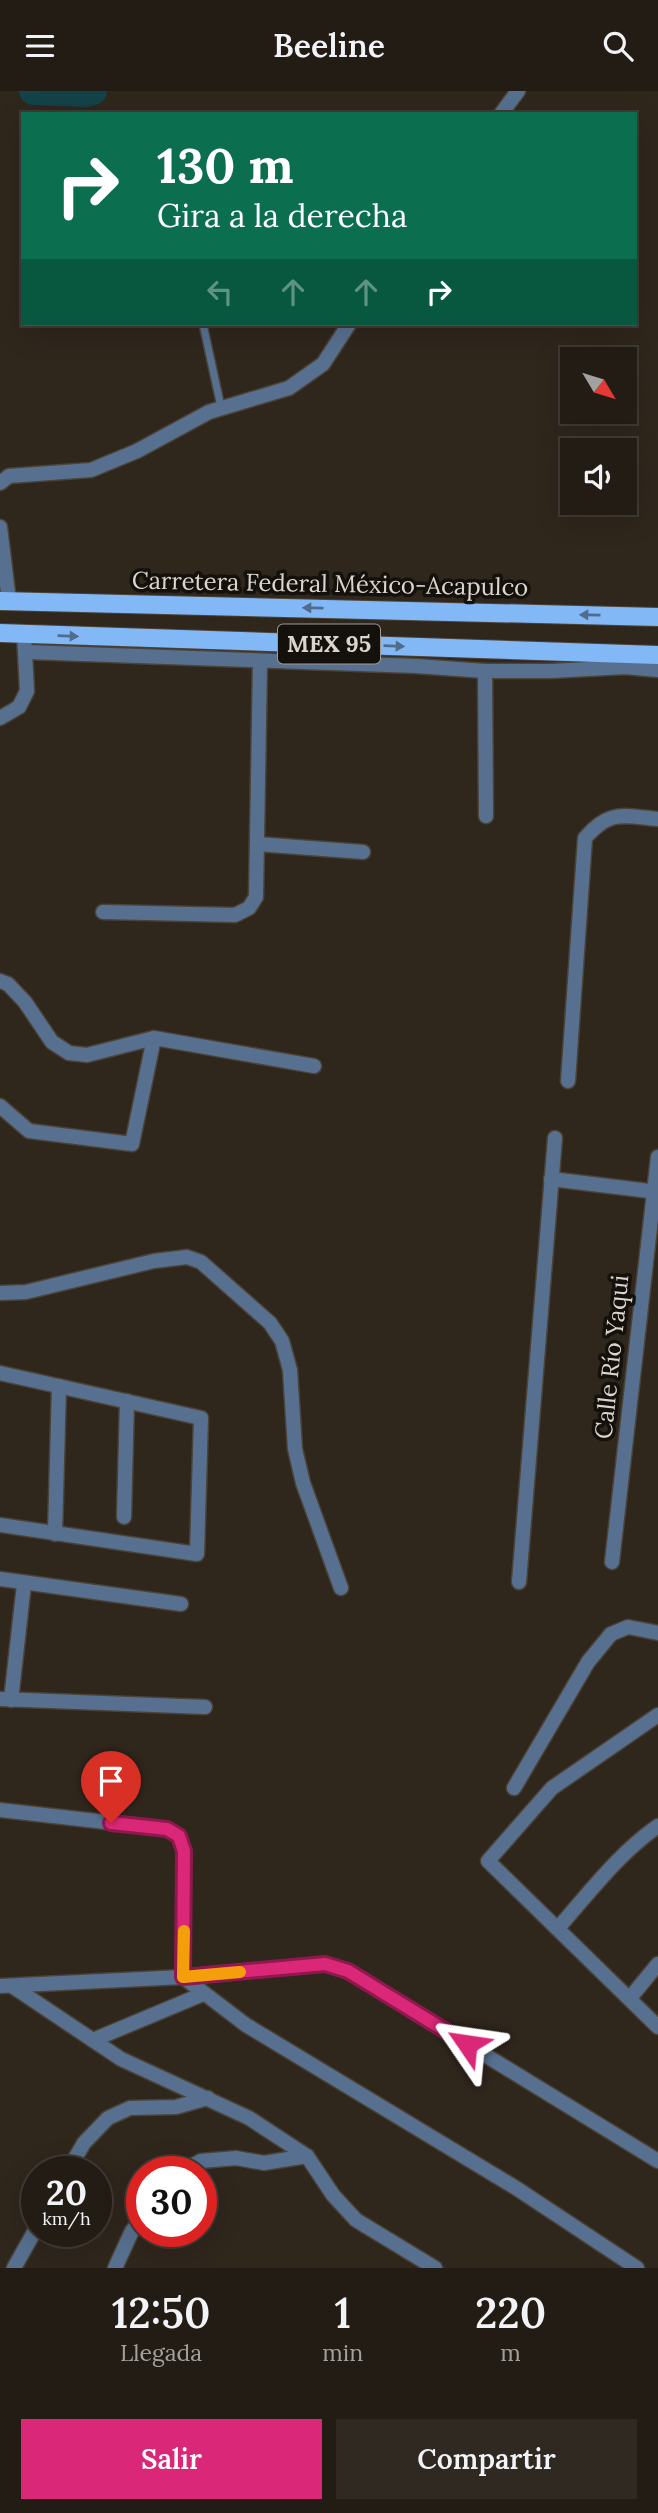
<!DOCTYPE html>
<html lang="es">
<head>
<meta charset="utf-8">
<style>
  :root { --surface:#231c15; --page:#2f2922; --text:#f1f3f6; --muted:#a3a1a0; --line:#403a34; --accent:#db2777 }
  body { margin:0; font-family:Lora,serif; background:var(--page); color:var(--text); height:100vh; display:flex; flex-direction:column; font-size:26px; white-space:nowrap }
  * { box-sizing:border-box; margin:0 }
  p { font-size:23px; color:var(--muted) }
  .icon { flex:none; width:38px; height:38px; fill:none; stroke:currentColor; stroke-width:2; stroke-linecap:round; stroke-linejoin:round }
  .map { position:relative; height:2177px; overflow:hidden }
  .panel { display:flex; flex-direction:column; background:var(--surface); flex:1 }
  .panel>* { flex:none }
  .top-card { position:absolute; left:21px; top:21px; width:616px; height:214px; border-radius:0px; box-shadow:0 7px 28px #0002,0 0 0 2px var(--line); background:#0b6e4f; color:#fff; overflow:hidden }
  .needle { width:46px; rotate:128deg }
  .buttons { position:absolute; left:560px; top:256px; display:grid; gap:14px }
  .buttons a { display:grid; place-items:center; width:77px; height:77px; border-radius:0px; background:var(--surface); box-shadow:0 7px 28px #0002,0 0 0 2px var(--line); font-size:35px }
  .speed { position:absolute; left:21px; top:2065px; display:flex; gap:14px; font-size:35px; font-weight:700; text-align:center }
  .speed>* { display:grid; place-content:center; width:91px; height:91px; border-radius:50%; background:var(--surface); box-shadow:0 7px 28px #0002,0 0 0 2px var(--line); line-height:1 }
  .speed small { font-size:18px; font-weight:400 }
  .speed .limit { border:10px solid #d22; background:#fff; color:#111 }
  .pin { position:absolute; display:grid; place-items:center; width:60px; height:60px; color:#fff; margin:-72px -30px; border-radius:50% 50% 50% 0; rotate:-45deg; box-shadow:0 0 7px #0007 }
  .pin .icon { rotate:45deg }
  .me { position:absolute; width:77px; margin:-38px; rotate:302deg; stroke-linejoin:round; filter:drop-shadow(0 0 5px #0008) }
  .turn { display:flex; align-items:center; gap:24px; height:147px; padding:0 21px; font-size:32px }
  .turn .icon { width:91px; height:91px; stroke-width:2.5 }
  .turn b { display:block; font-size:49px; line-height:60px }
  .lanes { display:flex; align-items:center; height:66px; padding:0 21px; background:#0003; justify-content:center; gap:35px; direction:ltr }
  .lanes .off { opacity:.35 }
  .eta { display:flex; justify-content:space-evenly; align-items:center; height:119px; text-align:center }
  .eta b { font-size:42px; font-weight:600; line-height:49px }
  .button { display:flex; gap:14px; margin-top:auto; padding:14px 21px }
  .button a { flex:1; height:80px; border-radius:0px; background:var(--accent); color:#fff; font-size:28px; font-weight:600; line-height:80px; text-align:center }
  .button a+a { background:var(--page); color:var(--text) }
  header { display:flex; justify-content:space-between; align-items:center; height:91px; padding:0 21px; background:var(--surface); font-size:32px; font-weight:600 }
  .map>svg:first-child { display:block }
  .lines { fill:none; stroke-linecap:round; stroke-linejoin:round }
  .river { stroke:#144249; stroke-width:28 }
  .service-casing { stroke:#4b4238; stroke-width:10 }
  .minor-casing { stroke:#4b4238; stroke-width:17 }
  .tertiary-casing { stroke:#4b4238; stroke-width:17 }
  .primary-casing { stroke:#4b4238; stroke-width:20 }
  .service { stroke:#57708f; stroke-width:7 }
  .minor { stroke:#57708f; stroke-width:14 }
  .tertiary { stroke:#57708f; stroke-width:14 }
  .primary { stroke:#83b8f7; stroke-width:18 }
  .oneway { fill:#516c8d }
  .route-casing { stroke:#8e194d; stroke-width:18 }
  .route { stroke:#db2777; stroke-width:12 }
  .slow { stroke:#f59e0b; stroke-width:12 }
  .labels { text-anchor:middle; stroke-width:7; stroke-linejoin:round; paint-order:stroke }
  .shield { fill:#14100b; stroke:#9f9a94; stroke-width:2 }
  .shield-label { font-size:23px; font-weight:bold; fill:#dbd5ce }
  .street-label { font-size:24px; fill:#dbd5ce; stroke:#14100b }
</style>
</head>
<body>
<header><svg class="icon" aria-label="menu" viewBox="0 0 24 24"><path d="M4 6h16M4 12h16M4 18h16"/></svg>Beeline<svg class="icon" aria-label="search" viewBox="0 0 24 24"><circle cx="10" cy="10" r="6"/><path d="M15 15l6 6"/></svg></header>
<div class="map">
<svg width="658" height="2177" viewBox="0 0 658 2177">
  <rect width="100%" height="100%" fill="#2f261c"/>
  <g class="lines">
    <path class="river" d="M33,0L86,2L93,0"/>
    <g class="service-casing">
      <path id="service" d="M203,233L221,316"/>
    </g>
    <g class="minor-casing">
      <g id="minor">
        <path d="M501,23L518,0"/>
        <path d="M0,392L9,385L91,379L137,360L209,321L289,297L323,273L349,233"/>
        <path d="M0,436L9,510"/>
        <path d="M27,561L416,575L485,580H551L625,576L658,579"/>
        <path d="M485,580L486,725"/>
        <path d="M257,753L363,761"/>
        <path d="M103,821L235,824L249,817L256,806L260,571"/>
        <path d="M0,890L8,893L25,911L52,951L69,962L87,964L154,947L314,975"/>
        <path d="M568,990L585,747C610,718 623,725 658,728"/>
        <path d="M0,1015L29,1040L132,1053L154,947"/>
        <path d="M551,1088L658,1101"/>
        <path d="M0,1202L26,1201L154,1170L187,1166L201,1171L270,1232L282,1250L290,1279L295,1358L303,1392L341,1497"/>
        <path d="M0,1282L201,1327L197,1463L0,1434"/>
        <path d="M124,1426L127,1310"/>
        <path d="M55,1443L59,1295"/>
        <path d="M612,1471L658,1066"/>
        <path d="M0,1488L181,1513"/>
        <path d="M519,1491L555,1047"/>
        <path d="M0,1608L205,1616"/>
        <path d="M11,1609L24,1493"/>
        <path d="M658,1624L552,1697L488,1770L658,1936"/>
        <path d="M514,1697L588,1571L611,1543L628,1536L658,1542"/>
        <path d="M0,1719L167,1738L179,1745L184,1760L183,1886L246,1934L516,2097L637,2177"/>
        <path d="M558,1837C589,1802 619,1762 658,1735"/>
        <path d="M0,1895L183,1886L325,1873L348,1880L658,2070"/>
        <path d="M12,1895L121,1968L249,2027L307,2065L333,2104L356,2129L435,2177"/>
        <path d="M630,1907L658,1873"/>
        <path d="M93,1949L203,1903"/>
        <path d="M67,2081L84,2052L108,2027L130,2017L176,2016L208,2007"/>
        <path d="M181,2081L201,2070L236,2067L264,2072L307,2065"/>
        <path d="M14,2177L37,2136"/>
        <path d="M115,2177L132,2140L142,2127"/>
      </g>
    </g>
    <g class="tertiary-casing">
      <path id="tertiary" d="M0,627L19,616L27,600L24,543"/>
    </g>
    <g class="primary-casing">
      <g id="primary">
        <path d="M0,510L658,526"/>
        <path d="M0,542L658,564"/>
      </g>
    </g>
    <use href="#service" class="service"/>
    <use href="#minor" class="minor"/>
    <use href="#tertiary" class="tertiary"/>
    <use href="#primary" class="primary"/>
  </g>
  <defs><path id="oneway-solid" d="M-6-.8H1V-3.2L6.5 0L1 3.2V.8H-6Z" transform="scale(1.75)"/></defs>
  <g class="oneway">
    <use href="#oneway-solid" transform="translate(313 517) rotate(-179)"/>
    <use href="#oneway-solid" transform="translate(590 524) rotate(-179)"/>
    <use href="#oneway-solid" transform="translate(68 545) rotate(2)"/>
    <use href="#oneway-solid" transform="translate(394 555) rotate(2)"/>
  </g>
  <g class="lines">
    <g class="route-casing">
      <path id="route" d="M111,1732L167,1738L179,1745L184,1760L183,1886L325,1873L348,1880L467,1953"/>
    </g>
    <use href="#route" class="route"/>
    <path class="slow" d="M184,1840L183,1886L240,1881"/>
  </g>
  <g class="labels">
    <rect class="shield" x="278" y="533.5" width="102" height="39" rx="5"/>
    <g class="shield-label">
      <text x="329" y="561">MEX 95</text>
    </g>
    <g class="street-label">
      <text transform="translate(330 493) rotate(1)" y="8">Carretera Federal México-Acapulco</text>
      <text transform="translate(612 1266) rotate(-84)" y="8">Calle Río Yaqui</text>
    </g>
  </g>
</svg>
<div class="buttons">
<a><svg class="needle" viewBox="-14 -14 28 28"><path d="M0-13l5 13h-10z" fill="#e53935"/><path d="M0 13l5-13h-10z" fill="#a3a1a0"/></svg></a>
<a><svg class="icon" aria-label="sound" viewBox="0 0 24 24"><path d="M4 9h4l5-4v14l-5-4H4zM17 9q2 3 0 6"/></svg></a>
</div>
<div class="speed"><div>20<small>km/h</small></div><div class="limit">30</div></div>
<div class="pin" style="left:111px;top:1732px;background:#d93025"><svg class="icon" aria-label="arrive" viewBox="0 0 24 24"><path d="M6 21V4h12l-3 4 3 4H6"/></svg></div>
<svg class="me" style="left:467px;top:1953px" viewBox="-20 -20 40 40"><path d="M0-17L14 15 0 8-14 15z" fill="#db2777" stroke="#fff" stroke-width="4"/></svg>
<div class="top-card">
<div class="turn"><svg class="icon" aria-label="right" viewBox="0 0 24 24"><path d="M7 20v-9h11M14 6l5 5-5 5"/></svg><div><b>130 m</b>Gira a la derecha</div></div>
<div class="lanes"><svg class="icon off" aria-label="left" viewBox="0 0 24 24"><path d="M17 20v-9H6M10 6l-5 5 5 5"/></svg><svg class="icon off" aria-label="ahead" viewBox="0 0 24 24"><path d="M12 20V5M6 11l6-6 6 6"/></svg><svg class="icon off" aria-label="ahead" viewBox="0 0 24 24"><path d="M12 20V5M6 11l6-6 6 6"/></svg><svg class="icon" aria-label="right" viewBox="0 0 24 24"><path d="M7 20v-9h11M14 6l5 5-5 5"/></svg></div>
</div>
</div>
<section class="panel">
<div class="eta">
<div><b>12:50</b><p>Llegada</p></div>
<div><b>1</b><p>min</p></div>
<div><b>220</b><p>m</p></div>
</div>
<div class="button"><a>Salir</a><a>Compartir</a></div>
</section>
</body>
</html>
